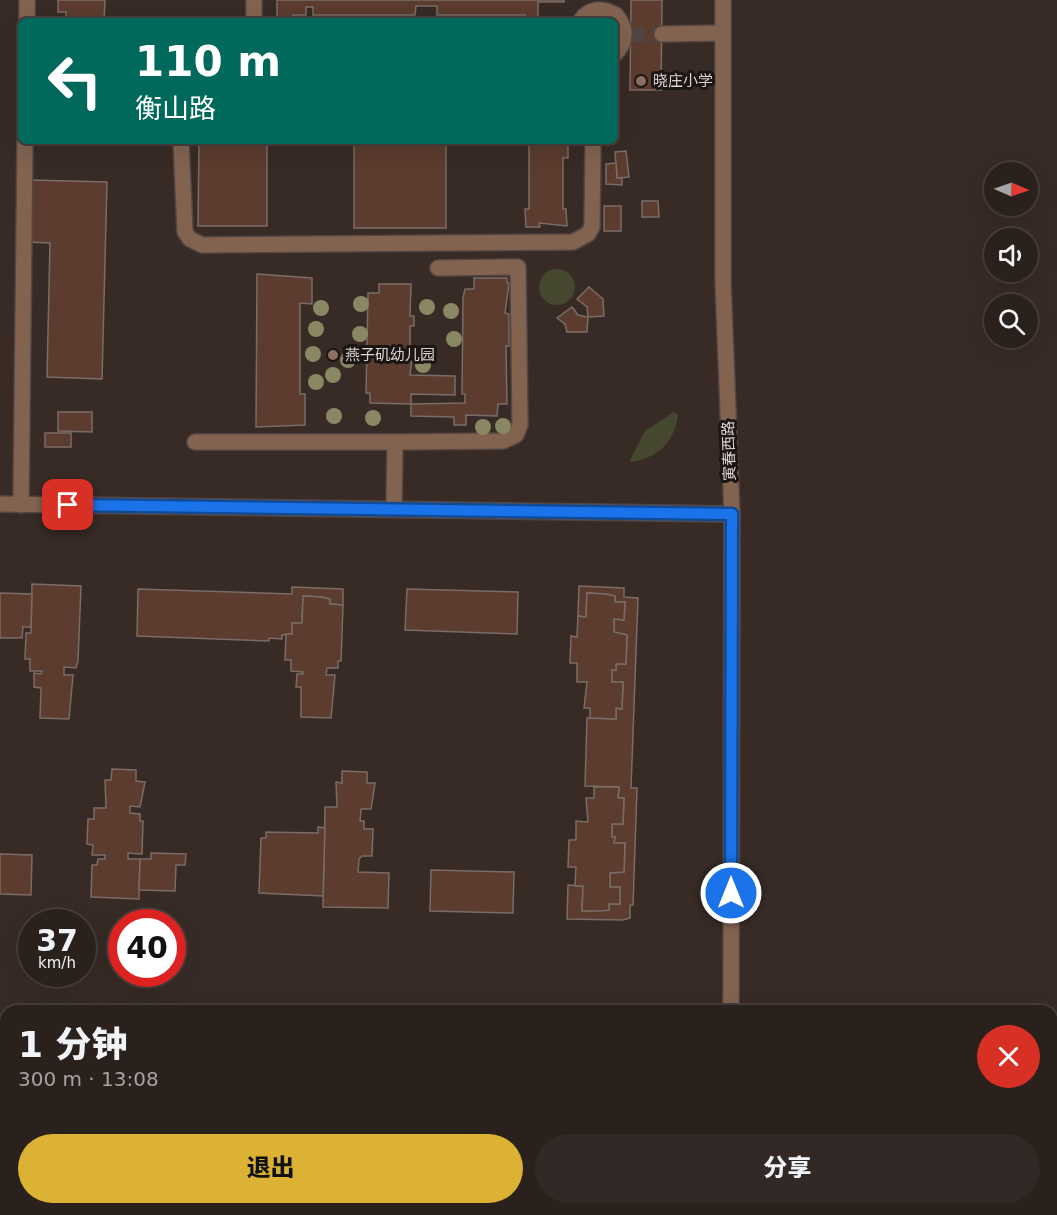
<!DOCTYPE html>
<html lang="zh">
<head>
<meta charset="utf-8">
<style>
  :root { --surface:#2a201c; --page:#322825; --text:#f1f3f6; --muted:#a5a3a3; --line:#463e3b; --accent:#dbb233 }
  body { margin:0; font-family:"DejaVu Sans","Noto Sans SC",sans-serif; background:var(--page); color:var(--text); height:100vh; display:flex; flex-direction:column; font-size:22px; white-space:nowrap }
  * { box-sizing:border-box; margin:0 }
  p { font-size:20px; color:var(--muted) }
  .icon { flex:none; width:33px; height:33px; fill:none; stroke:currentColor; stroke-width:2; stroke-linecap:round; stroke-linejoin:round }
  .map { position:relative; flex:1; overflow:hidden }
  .drawer { position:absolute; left:0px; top:1005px; width:1058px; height:210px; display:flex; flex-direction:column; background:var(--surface); border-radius:18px 18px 0 0; box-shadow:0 6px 24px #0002,0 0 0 2px var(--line) }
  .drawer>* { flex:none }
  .top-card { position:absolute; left:18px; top:18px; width:600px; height:126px; border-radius:9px; box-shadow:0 6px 24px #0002,0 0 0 2px var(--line); background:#00695c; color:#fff; overflow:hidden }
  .needle { width:39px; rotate:92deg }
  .controls { position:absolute; left:984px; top:162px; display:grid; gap:12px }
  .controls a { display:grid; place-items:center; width:54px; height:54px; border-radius:50%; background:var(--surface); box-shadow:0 6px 24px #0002,0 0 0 2px var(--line); font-size:30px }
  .speed { position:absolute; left:18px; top:909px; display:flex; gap:12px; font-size:30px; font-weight:700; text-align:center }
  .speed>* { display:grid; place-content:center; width:78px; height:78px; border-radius:50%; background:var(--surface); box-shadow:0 6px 24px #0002,0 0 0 2px var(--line); line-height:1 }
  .speed small { font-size:15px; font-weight:400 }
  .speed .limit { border:9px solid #d22; background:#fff; color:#111 }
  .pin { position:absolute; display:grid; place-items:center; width:51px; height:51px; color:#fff; margin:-26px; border-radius:12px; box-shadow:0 3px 9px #0006 }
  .me { position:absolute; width:66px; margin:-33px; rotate:0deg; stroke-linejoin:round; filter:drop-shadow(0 0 4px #0008) }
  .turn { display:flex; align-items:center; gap:21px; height:126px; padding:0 18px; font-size:27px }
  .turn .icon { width:78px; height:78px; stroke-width:2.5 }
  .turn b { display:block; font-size:42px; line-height:51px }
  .round { display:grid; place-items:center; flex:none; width:63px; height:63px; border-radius:32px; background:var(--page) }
  .overview { display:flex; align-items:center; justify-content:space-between; height:102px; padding:0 18px }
  h1 { font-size:36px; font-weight:800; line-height:45px }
  .primary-button { display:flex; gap:12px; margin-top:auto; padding:12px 18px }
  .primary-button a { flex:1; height:69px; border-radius:36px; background:var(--accent); color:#111; font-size:24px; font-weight:800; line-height:69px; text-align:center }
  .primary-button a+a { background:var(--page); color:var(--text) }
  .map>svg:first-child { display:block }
  .green { fill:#45472e }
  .building { fill:#5b3c2f; stroke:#7a6c66; stroke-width:1.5 }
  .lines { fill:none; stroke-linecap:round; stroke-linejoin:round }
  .minor-tunnel { stroke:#514540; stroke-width:15; stroke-dasharray:15 8; stroke-linecap:butt }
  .minor-casing { stroke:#534642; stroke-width:18 }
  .minor { stroke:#826350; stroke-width:15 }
  .tree { fill:#8a8764 }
  .route-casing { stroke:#114b97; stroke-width:15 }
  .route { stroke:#1a73e8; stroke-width:10 }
  .education-dot { fill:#8d6e63; stroke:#1b1513; stroke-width:2 }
  .labels { text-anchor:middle; stroke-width:6; stroke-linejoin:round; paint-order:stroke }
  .poi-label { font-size:15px; fill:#ded6d3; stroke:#1b1513; text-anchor:start }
  .street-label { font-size:15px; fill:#ded6d3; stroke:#1b1513 }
</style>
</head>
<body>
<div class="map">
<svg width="1057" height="1215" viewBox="0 0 1057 1215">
  <rect width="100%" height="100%" fill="#382b26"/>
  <g class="green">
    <circle cx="557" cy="287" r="18"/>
    <path d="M674,412L678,415C674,443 657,459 629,462L645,431Z"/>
  </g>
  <g class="building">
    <path d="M58,0H105L104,21H66V12H58Z"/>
    <path d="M277,0H564V2H538V21H525V15H437V6H416L415,15H313V7H306V15H293V21H277Z"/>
    <path d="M631,0H662L661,90H630Z"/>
    <path d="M199,141H267V226H198Z"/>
    <path d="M354,141H517V143H446V228H354Z"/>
    <path d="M517,141H568V158H563V209H566L567,226L539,223L540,227H526L525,209H529V142Z"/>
    <path d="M626,151L629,177L617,178L615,152Z"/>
    <path d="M616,163L617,178H622V185L606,184V164Z"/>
    <path d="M30,180L107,182L102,379L47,377L50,243L28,242Z"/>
    <path d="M642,201H658L659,217H642Z"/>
    <rect x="604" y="206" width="17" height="25"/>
    <path d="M257,274L312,278V304L300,303V394H305V425L256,427Z"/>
    <path d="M474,278H507V283H509L505,313L509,314V346H506L507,404H498L497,416L466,415V425H454V417L411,416V404L465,403V394H462L463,298L465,289H474Z"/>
    <path d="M379,284H411L410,316H414V326H410V350H413L410,375L455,376V395L411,394V404L370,403V393H366L368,293H379Z"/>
    <path d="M589,287L603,299L604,316L588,317L587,307L577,299Z"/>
    <path d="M572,307L578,315L588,317L587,332H567L565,324L557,318Z"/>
    <path d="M58,412H92V432L58,431Z"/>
    <rect x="45" y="433" width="26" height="14"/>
    <path d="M32,584L81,586L78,661L76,668L64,667V675H73L69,719L40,718L41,688L34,687V673L41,674L42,671H30V659H25L26,633H31Z"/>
    <path d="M579,586L624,588V597L638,598L631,788H637L633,905H630V918L623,920L567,919L568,885L583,886L582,911L609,910V904H620V887H610V873L624,872L625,843H614L615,837H612V824H623L624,798H618L619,787L585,786L587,718L616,719V708L622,709L623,682H612V670H616V664H626L627,635L614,632V619L624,620L625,602H615V596L606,594L587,593L586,617L578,616Z"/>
    <path d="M292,587L343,589V605L330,604V599L322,597L303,596L302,623H292V634L282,635V639L269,638V641L137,636L138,589L292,594Z"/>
    <path d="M407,589L518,592L517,634L405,630Z"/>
    <path d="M0,593L32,594L31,627H23L22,638H0Z"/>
    <path d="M587,593L606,594L615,596V602H625L624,620L614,619V632L627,635L626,664H616V670H612V682H623L622,709L616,708V719L590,718V708H584L587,682H577V663H570L571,636L577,637L578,616L586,617Z"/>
    <path d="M303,596L322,597L330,599V604L343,605L341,661H338V668H327L326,675H335L331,718L301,717V687H296L297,674H303V672L291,671V660H285L286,634H292V623H302Z"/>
    <path d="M112,769L136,770V781L145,782L140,807L130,806V813L140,814V821H143L142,854L128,853V859H140L139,899L91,897L92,865H97L98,859H105V855H92L93,845L87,844L88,819H94V808H106L105,780H111Z"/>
    <path d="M342,771L367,772V783H375L371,809H361L360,821H364V829H373L372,856H362L359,859L358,872L389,873L388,908L323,907L325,807H337L336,782L342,783Z"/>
    <path d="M594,787H619L618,798H624L623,824H612V837H615L614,843H625L624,872L610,873V887H620V904H609V910L601,911H582L583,886H575L576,867H568L569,840H576V821L588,822L586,798H594Z"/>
    <path d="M318,827L325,828L323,896L259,893L261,838H266V832L318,833Z"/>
    <path d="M151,853L186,854L185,865H176L175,891L139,890L140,859H151Z"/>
    <path d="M0,854L32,855L31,895L0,894Z"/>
    <path d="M431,870L514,872L513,913L430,911Z"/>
    <path d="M0,1048L6,1049V1209H541L540,1215H0Z"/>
    <path d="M541,1209H614V1215H540Z"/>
  </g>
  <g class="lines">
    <path class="minor-tunnel" d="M630,35L662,34"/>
    <g class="minor-casing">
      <g id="minor">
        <path d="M723,0V281L732,514L731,1011"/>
        <path d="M27,21V0"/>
        <path d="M254,21V0"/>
        <path d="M580,21C589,8 602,7 616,15C627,28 627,41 615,54"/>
        <path d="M662,34L723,33"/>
        <path d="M181,141L185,232L190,239L202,245L573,242L588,234L592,227L593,141"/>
        <path d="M195,442H395"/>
        <path d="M0,504L732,514"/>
        <path d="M21,505L25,141"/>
        <path d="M394,509L395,442L503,441L516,435L520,425L518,267L438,268"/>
        <path d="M731,1215V1209"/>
      </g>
    </g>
    <use href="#minor" class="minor"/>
  </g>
  <g class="tree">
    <circle cx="361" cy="304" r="8"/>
    <circle cx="427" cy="307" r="8"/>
    <circle cx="321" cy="308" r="8"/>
    <circle cx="451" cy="311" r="8"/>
    <circle cx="316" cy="329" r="8"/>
    <circle cx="360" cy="334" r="8"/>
    <circle cx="454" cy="339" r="8"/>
    <circle cx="313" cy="354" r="8"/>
    <circle cx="348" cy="360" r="8"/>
    <circle cx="423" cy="365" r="8"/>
    <circle cx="333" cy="375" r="8"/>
    <circle cx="316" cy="382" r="8"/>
    <circle cx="334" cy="416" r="8"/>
    <circle cx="373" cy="418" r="8"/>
    <circle cx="503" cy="426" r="8"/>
    <circle cx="483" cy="427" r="8"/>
  </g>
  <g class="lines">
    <g class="route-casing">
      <path id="route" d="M68,505L732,514L731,893"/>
    </g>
    <use href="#route" class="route"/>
  </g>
  <g class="education-dot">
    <circle cx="641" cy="81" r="6"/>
    <circle cx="333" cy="355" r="6"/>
  </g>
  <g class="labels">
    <g class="poi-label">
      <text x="653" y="86">晓庄小学</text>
      <text x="345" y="360">燕子矶幼儿园</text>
    </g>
    <g class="street-label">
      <text transform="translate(729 451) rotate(-92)" y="5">寅春西路</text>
    </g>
  </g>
</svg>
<div class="controls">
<a><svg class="needle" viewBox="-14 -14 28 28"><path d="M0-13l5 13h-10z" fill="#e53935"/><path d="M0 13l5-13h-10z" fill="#a5a3a3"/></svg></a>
<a><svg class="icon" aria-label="sound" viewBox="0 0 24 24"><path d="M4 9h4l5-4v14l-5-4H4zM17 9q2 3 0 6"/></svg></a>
<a><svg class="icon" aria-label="search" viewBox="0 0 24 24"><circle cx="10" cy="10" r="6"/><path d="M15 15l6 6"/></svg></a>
</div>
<div class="speed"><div>37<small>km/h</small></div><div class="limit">40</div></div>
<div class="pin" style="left:68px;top:505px;background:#d93025"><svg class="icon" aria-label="arrive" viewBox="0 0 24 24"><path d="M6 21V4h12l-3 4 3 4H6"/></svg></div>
<svg class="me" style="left:731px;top:893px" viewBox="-20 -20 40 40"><circle r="17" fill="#1a73e8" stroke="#fff" stroke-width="3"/><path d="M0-11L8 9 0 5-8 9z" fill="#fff"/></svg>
<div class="top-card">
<div class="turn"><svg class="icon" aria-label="left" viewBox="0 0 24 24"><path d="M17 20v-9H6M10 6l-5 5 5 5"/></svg><div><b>110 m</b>衡山路</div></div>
</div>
<section class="drawer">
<div class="overview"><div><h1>1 分钟</h1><p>300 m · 13:08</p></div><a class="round" style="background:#d93025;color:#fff"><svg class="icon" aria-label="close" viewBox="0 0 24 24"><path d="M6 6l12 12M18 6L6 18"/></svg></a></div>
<div class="primary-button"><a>退出</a><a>分享</a></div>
</section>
</div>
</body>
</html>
